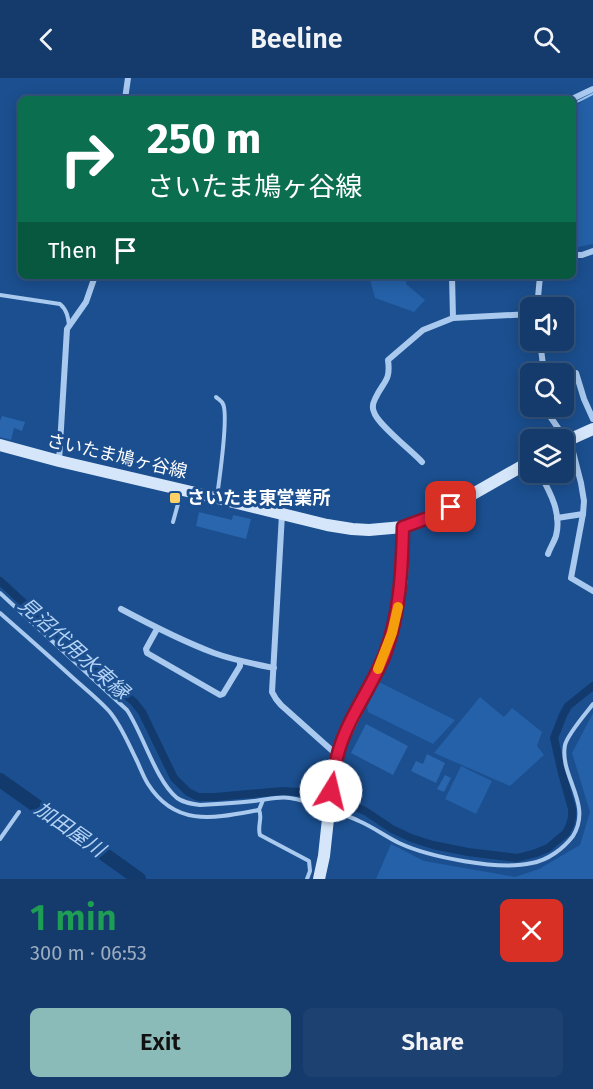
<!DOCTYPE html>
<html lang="en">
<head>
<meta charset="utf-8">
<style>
  :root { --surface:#143b6b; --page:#1d4271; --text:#f1f3f6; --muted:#9dadc1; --line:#33557e; --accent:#8bbbb9 }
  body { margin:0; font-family:"Fira Sans","Noto Sans JP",sans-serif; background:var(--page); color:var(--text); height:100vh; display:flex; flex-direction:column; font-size:22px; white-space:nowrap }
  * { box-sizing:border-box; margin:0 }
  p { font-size:20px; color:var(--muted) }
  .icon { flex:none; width:33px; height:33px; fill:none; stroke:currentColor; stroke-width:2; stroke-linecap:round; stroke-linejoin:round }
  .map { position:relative; height:801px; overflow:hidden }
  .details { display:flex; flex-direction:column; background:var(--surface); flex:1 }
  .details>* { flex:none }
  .banner { position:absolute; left:18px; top:18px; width:558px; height:183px; border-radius:9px; box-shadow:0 3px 15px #0003,0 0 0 2px var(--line); background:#0b6e4f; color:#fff; overflow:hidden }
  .tools { position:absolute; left:520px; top:219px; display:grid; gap:12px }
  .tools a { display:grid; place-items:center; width:54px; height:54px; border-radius:9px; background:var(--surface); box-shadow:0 3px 15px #0003,0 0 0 2px var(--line); font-size:30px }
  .pin { position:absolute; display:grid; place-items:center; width:51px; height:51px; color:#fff; margin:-26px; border-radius:12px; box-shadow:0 3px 9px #0006 }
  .me { position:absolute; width:66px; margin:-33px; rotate:9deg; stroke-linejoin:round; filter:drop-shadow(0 0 4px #0008) }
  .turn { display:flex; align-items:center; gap:21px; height:126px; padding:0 30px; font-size:27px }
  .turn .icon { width:78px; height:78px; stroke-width:2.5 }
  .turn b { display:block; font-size:42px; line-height:51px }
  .then { display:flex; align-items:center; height:57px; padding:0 30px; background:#0003; gap:12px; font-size:22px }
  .round { display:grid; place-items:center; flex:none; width:63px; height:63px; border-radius:9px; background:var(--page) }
  .headline { display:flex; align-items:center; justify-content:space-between; height:102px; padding:0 30px }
  h1 { font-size:36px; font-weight:600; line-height:45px; color:#1e9e55 }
  .primary-button { display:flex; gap:12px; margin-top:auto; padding:12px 30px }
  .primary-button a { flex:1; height:69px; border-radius:9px; background:var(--accent); color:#111; font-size:24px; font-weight:600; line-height:69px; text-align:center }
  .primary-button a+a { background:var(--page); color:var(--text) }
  header { display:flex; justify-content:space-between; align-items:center; height:78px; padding:0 30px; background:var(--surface); font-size:27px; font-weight:600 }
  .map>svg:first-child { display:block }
  .green { fill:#2461a8 }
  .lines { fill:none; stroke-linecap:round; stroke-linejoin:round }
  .stream { stroke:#9cc4f0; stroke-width:2 }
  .canal { stroke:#123a6d; stroke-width:8 }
  .river { stroke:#123a6d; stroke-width:14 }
  .building { fill:#2a66ad }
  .service { stroke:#a9c9ee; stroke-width:4 }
  .minor { stroke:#a9c9ee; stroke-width:6 }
  .secondary { stroke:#d6e6fa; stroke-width:12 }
  .route-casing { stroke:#92132f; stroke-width:15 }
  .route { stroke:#e11d48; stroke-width:10 }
  .slow { stroke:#f59e0b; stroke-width:10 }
  .poi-dot { fill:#ffd166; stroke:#1b4f8f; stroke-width:2 }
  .labels { text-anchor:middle; stroke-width:6; stroke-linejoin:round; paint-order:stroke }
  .street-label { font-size:18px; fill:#fff; stroke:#1b4f8f }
  .poi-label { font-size:18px; font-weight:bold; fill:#fff; stroke:#1b4f8f; text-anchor:start }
  .water-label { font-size:20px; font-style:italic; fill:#b5d3f5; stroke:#1b4f8f }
</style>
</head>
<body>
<header><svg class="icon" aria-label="back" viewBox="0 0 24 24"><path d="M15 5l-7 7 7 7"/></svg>Beeline<svg class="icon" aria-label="search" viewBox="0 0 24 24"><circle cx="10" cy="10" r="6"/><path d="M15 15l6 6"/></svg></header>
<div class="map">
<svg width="593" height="801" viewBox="0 0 593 801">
  <rect width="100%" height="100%" fill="#1b4f8f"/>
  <g class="green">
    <path d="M593,12V166L578,169L573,161V30L576,29Z"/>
    <path d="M369,198H407L406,206L425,222L414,234L375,220Z"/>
    <path d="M379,604L455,642L433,666L368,634L367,629Z"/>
    <path d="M480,619L504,639L512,630L542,654L537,668L544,677L510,708L434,675Z"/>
    <path d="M593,635V801H376L391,766L424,783L515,799L539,791L580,767L590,734L572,675Z"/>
    <path d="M461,688L492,703L476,736L445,721Z"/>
  </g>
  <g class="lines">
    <path class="stream" d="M573,26L593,16"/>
    <path class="canal" d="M0,503L83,580L134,624L142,634L174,700L188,714L198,719H215L283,713L298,714L346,725L365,733L392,751L411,760L433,767L468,774L517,780L536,775L548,770L566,755L570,747L572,739V731L562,695L554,660L563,637L568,628L593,608"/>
    <path class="river" d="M0,702L139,801"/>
  </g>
  <g class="building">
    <path d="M2,338L25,344L22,353L14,350L11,362L0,359V343Z"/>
    <path d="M199,434L232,442L233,437L251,441L246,461L196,448Z"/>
    <path d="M366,646L408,668L393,697L351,675Z"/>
    <path d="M427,676L445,685L436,705L411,693L416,683L423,686Z"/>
    <path d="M445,697L451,700L444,714L437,711Z"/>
  </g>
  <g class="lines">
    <g class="service">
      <path d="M0,217L60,226C67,232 68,239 69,247"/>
      <path d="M216,319C218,321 222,323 223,326C229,338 219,403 217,419"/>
      <path d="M173,444L181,415"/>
      <path d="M0,515L127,632C143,656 156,703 177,720C184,725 192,726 200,727C218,726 236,725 254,723C266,722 278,718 290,720C304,722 316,727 329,732C339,735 349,738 359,743C373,749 385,758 399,765C429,779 499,793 532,785C548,782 563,771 573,758C593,726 559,698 565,667C567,657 586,635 593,626"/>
      <path d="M0,535C24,556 48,577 72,599C84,610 98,621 109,633C121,647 128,665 136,681C140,689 143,698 148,706C176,750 215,740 259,732"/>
      <path d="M263,722L259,732C263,739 257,748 260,757L309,783L310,793L307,801"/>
      <path d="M0,761L19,734"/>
    </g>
    <g class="minor">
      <path d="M125,21L128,0"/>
      <path d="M572,21L593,11"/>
      <path d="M573,177H582L593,173"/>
      <path d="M452,198L453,240"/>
      <path d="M537,230L540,198"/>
      <path d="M540,262L544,296"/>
      <path d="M564,296L576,295L584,321L593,341"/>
      <path d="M546,328L547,334L567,363L573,374L581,405L584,423L583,436L571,500L593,513"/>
      <path d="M59,383L67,251L86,224L95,198"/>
      <path d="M422,384C412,373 377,346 374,334C372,330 373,325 375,321C383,303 391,304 388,282L423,252L453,240L531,236"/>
      <path d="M539,394C550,414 562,435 556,458C554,464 550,470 548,476"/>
      <path d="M282,436L272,614L276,621L281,627L337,677"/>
      <path d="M557,440L583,436"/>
      <path d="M121,531C151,547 182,563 214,575C233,582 254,586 274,590"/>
      <path d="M157,551L146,571L147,575L220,617L223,616L240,588V583"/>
    </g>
    <g class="secondary">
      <path d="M564,364L593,351"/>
      <path d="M0,367L59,383L217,420L327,447L352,451L369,452L403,449L436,437L531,383"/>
      <path d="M319,801L324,778L331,713L339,670L384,577L397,535L402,500L403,449"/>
    </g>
  </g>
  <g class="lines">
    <g class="route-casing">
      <path id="route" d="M331,713C333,699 335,685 339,672C349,638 372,609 385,576C400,535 402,493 403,449L436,437L451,429"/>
    </g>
    <use href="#route" class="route"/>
    <path class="slow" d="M378,591L392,555L398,529"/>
  </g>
  <rect class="poi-dot" x="169" y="414" width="12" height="12" rx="3"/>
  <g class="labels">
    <g class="street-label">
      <text transform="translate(117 378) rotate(13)" y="6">さいたま鳩ヶ谷線</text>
    </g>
    <g class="poi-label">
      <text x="187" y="426">さいたま東営業所</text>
    </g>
    <g class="water-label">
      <text transform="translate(74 570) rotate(42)" y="7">見沼代用水東縁</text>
      <text transform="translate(70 751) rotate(35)" y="7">加田屋川</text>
    </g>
  </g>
</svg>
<div class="tools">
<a><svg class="icon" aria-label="sound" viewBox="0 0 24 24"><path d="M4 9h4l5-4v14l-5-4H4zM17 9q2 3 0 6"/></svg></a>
<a><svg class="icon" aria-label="search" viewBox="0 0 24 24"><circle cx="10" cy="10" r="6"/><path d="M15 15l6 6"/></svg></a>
<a><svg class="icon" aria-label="layers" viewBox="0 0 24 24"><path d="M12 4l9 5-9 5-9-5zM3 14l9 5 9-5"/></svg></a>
</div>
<div class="pin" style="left:451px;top:429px;background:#d93025"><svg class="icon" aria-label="arrive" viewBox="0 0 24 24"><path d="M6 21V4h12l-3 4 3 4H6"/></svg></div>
<svg class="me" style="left:331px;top:713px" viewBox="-20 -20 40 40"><circle r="19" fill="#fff"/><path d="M0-13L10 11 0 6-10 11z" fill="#e11d48"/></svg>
<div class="banner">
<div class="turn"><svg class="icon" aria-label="right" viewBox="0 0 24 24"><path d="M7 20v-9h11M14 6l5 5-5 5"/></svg><div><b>250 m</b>さいたま鳩ヶ谷線</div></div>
<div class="then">Then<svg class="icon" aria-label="arrive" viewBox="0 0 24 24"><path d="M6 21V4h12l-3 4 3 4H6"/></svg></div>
</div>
</div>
<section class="details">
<div class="headline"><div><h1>1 min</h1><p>300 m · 06:53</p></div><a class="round" style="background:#d93025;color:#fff"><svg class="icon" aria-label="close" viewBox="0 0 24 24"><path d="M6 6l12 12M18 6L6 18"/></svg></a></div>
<div class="primary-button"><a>Exit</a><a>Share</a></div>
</section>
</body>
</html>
